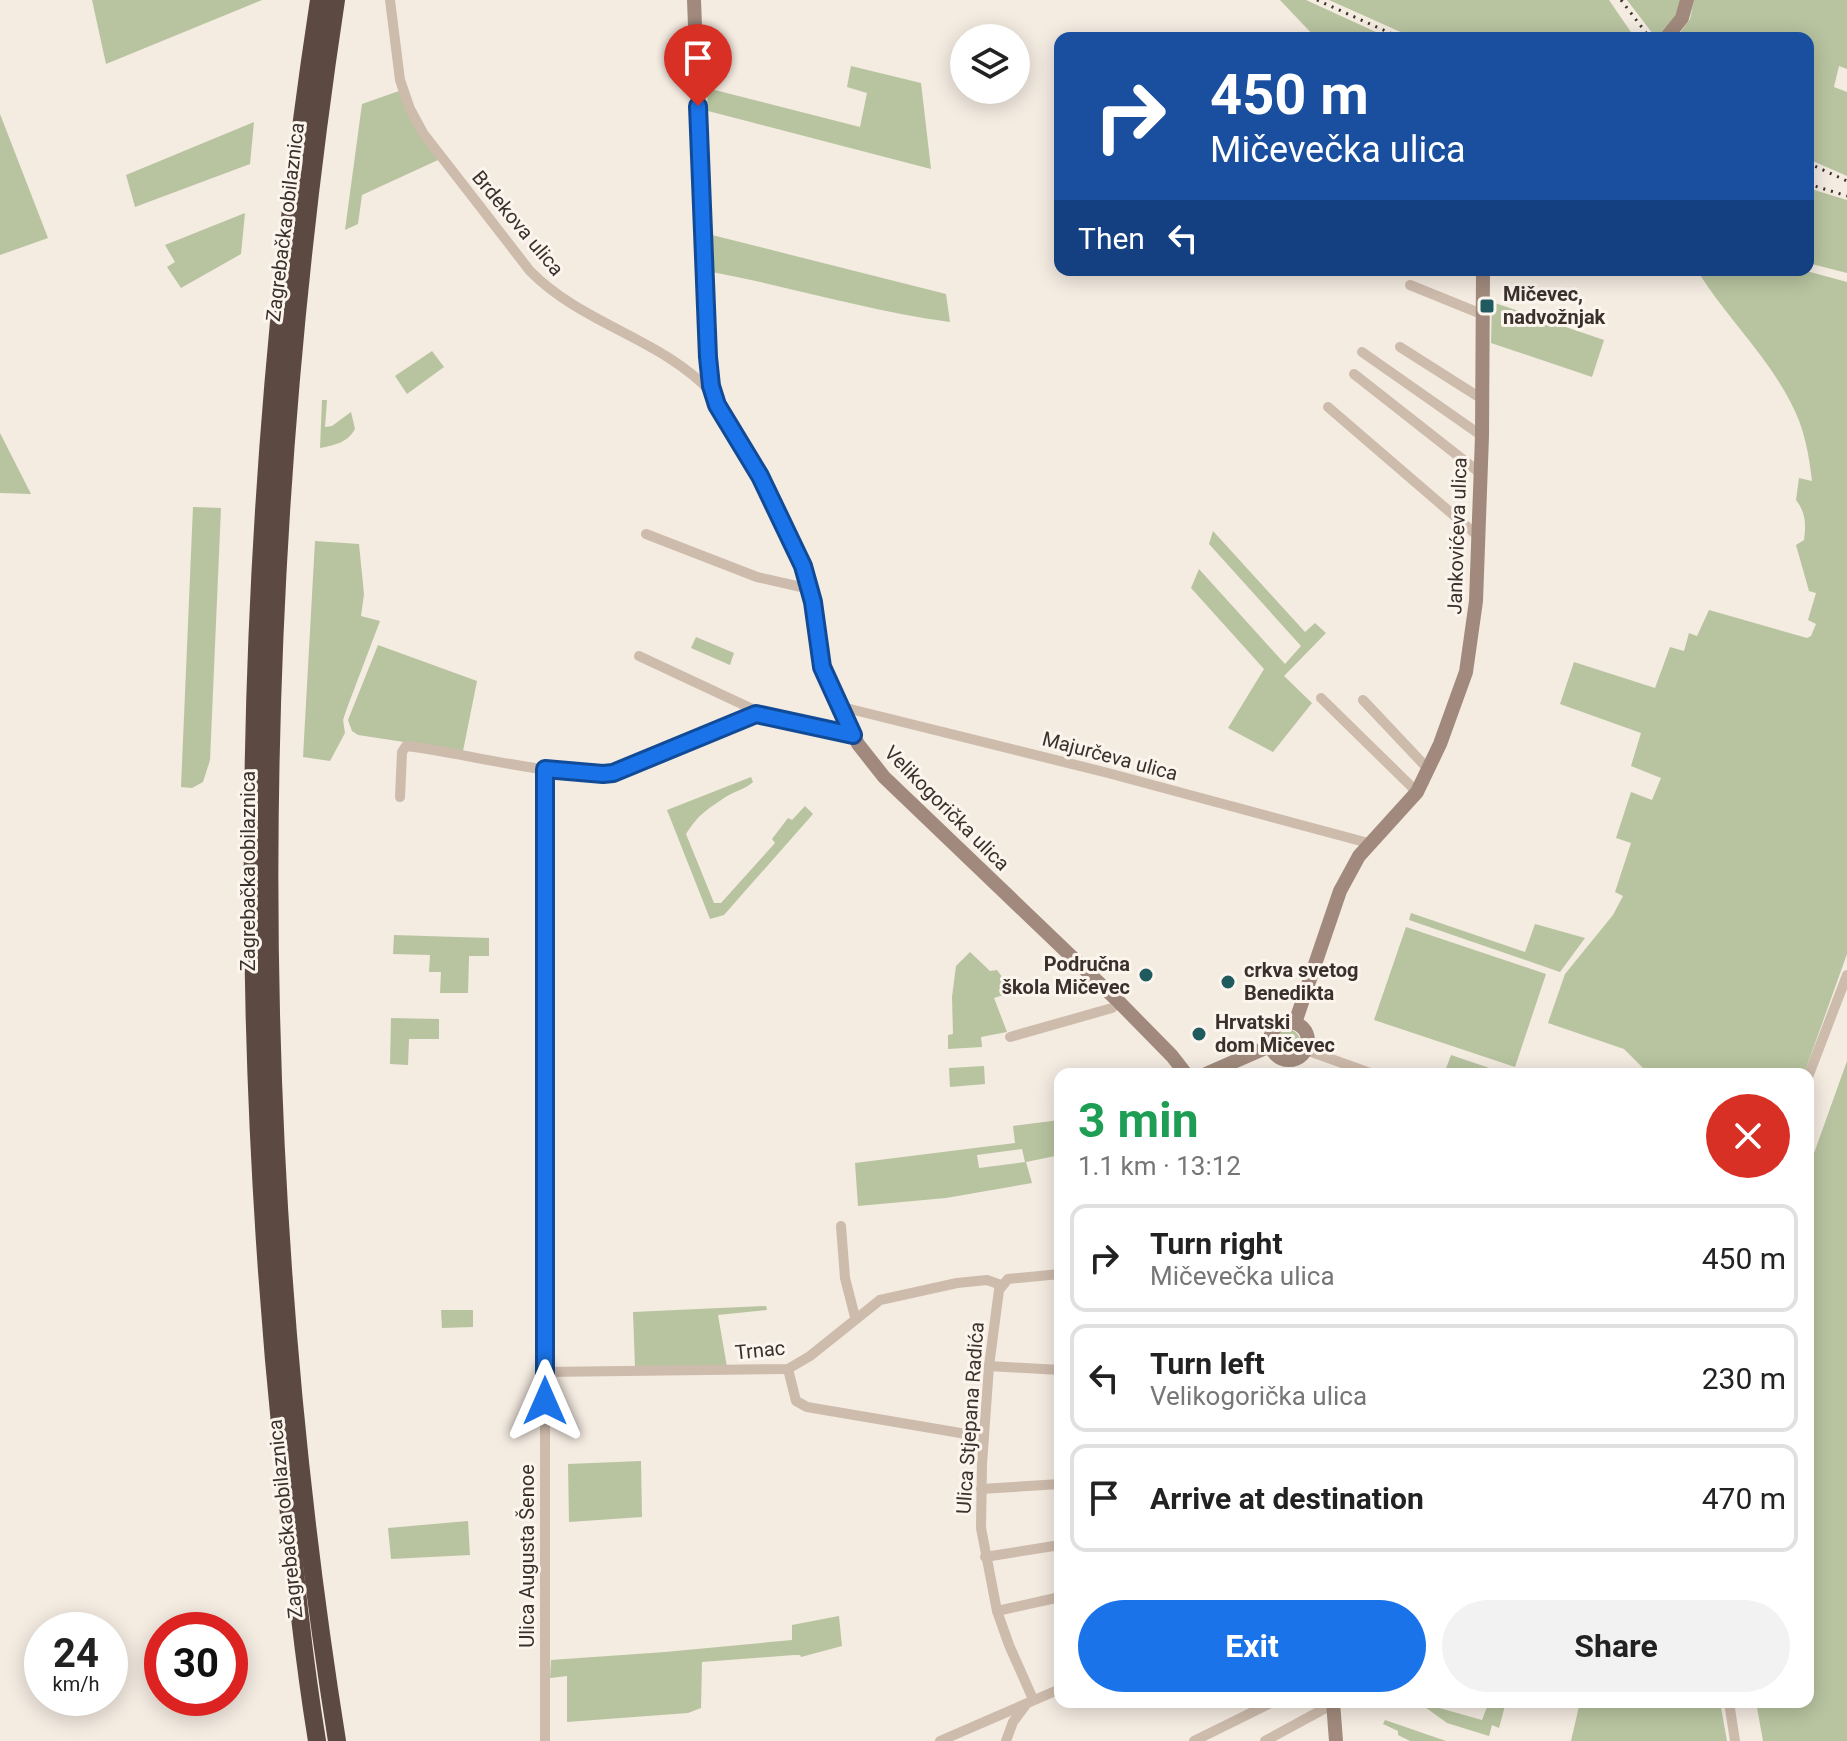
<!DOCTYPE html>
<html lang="en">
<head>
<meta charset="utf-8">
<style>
  :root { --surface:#fff; --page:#f2f2f2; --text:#222; --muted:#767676; --line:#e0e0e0; --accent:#1a73e8 }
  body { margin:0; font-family:Roboto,sans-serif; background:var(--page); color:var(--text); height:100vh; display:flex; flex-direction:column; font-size:30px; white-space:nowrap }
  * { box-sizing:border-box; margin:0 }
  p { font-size:26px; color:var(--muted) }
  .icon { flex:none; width:44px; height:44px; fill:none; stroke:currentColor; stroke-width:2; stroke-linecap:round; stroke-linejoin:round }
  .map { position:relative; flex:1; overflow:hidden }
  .side { position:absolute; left:1054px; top:1068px; width:760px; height:640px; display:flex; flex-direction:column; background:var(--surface); border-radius:16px; box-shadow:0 4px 20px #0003 }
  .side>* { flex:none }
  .top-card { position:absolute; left:1054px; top:32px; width:760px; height:244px; border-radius:16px; box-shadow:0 4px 20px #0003; background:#1a4fa0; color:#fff; overflow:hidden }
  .tools { position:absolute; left:950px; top:24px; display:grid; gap:16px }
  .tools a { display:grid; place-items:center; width:80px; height:80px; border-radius:50%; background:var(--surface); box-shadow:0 4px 20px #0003; font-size:40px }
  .speed { position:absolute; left:24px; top:1612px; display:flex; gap:16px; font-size:40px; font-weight:700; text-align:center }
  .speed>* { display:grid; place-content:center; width:104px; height:104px; border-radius:50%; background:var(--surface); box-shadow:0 4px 20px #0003; line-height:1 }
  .speed small { font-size:20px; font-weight:400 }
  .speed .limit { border:12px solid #d22; background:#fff; color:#111 }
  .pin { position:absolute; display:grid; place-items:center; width:68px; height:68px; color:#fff; margin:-82px -34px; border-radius:50% 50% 50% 0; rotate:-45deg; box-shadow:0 0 8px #0007 }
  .pin .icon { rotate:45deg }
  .me { position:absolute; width:88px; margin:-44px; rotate:0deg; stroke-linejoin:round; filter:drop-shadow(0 0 6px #0008) }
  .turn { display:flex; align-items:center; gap:28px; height:168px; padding:0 24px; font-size:36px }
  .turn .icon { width:104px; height:104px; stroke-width:2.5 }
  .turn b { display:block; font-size:56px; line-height:68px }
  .then { display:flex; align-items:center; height:76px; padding:0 24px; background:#0003; gap:16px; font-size:30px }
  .round { display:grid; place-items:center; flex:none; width:84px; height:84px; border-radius:42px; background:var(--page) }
  .headline { display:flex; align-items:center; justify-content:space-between; height:136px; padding:0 24px }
  h1 { font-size:48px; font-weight:700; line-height:60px; color:#1e9e55 }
  .cta { display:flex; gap:16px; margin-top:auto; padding:16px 24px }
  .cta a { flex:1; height:92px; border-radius:48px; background:var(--accent); color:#fff; font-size:32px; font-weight:700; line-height:92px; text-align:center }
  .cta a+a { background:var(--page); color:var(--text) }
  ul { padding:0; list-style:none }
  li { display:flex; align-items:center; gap:24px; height:108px; margin:0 16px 12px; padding:0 8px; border:4px solid var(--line); border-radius:16px }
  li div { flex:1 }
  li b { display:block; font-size:30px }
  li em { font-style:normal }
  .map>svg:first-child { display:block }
  .green { fill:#b8c4a0; fill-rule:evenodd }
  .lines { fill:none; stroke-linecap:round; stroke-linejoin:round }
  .street { stroke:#cdbbac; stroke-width:10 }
  .secondary { stroke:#a18a7d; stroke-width:14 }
  .highway { stroke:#5c4a42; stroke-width:18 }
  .rail { stroke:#3b302b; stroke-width:3; stroke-dasharray:2 6; stroke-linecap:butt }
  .route-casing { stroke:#114b97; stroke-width:20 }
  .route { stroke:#1a73e8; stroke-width:14 }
  .poi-dot { fill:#1f5a5e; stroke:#fbf5ee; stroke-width:3 }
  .labels { text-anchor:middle; stroke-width:6; stroke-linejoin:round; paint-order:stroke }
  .street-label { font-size:20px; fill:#3b302b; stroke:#fbf5ee }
  .poi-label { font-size:20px; font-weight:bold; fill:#3b302b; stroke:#fbf5ee; text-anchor:start }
</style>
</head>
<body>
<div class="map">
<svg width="1847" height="1741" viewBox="0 0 1847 1741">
  <rect width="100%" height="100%" fill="#f4ebe1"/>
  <g class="green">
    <path d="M92,0H262L106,64Z"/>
    <path d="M1280,0H1306L1389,38H1316Z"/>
    <path d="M1329,0H1609L1635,38H1414Z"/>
    <path d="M1627,0H1682L1680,10L1659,38H1656Z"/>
    <path d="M1694,0H1847V69L1839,66L1834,87L1847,92V176L1808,159V38H1676L1690,19Z"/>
    <path d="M851,66L921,83L931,169L708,111L707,88L860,127L867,93L847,87Z"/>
    <path d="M399,91L438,160L362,195L358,224L345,230L362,104Z"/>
    <path d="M0,114L48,238L0,255Z"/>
    <path d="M254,122L250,164L135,207L126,175Z"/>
    <path d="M1808,188L1847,200V273L1808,263Z"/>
    <path d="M245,213L241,254L181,288L167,267L175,262L165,245Z"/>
    <path d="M712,235L946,294L950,322C869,311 792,287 712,272Z"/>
    <path d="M1697,270H1803L1847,282V954L1804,1074H1649L1624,1049L1548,1023L1565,974L1613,915L1623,896L1615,892L1631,843L1616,838L1631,792L1652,800L1661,778L1631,766L1641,733L1560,704L1574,662L1655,688L1670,647L1684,651L1689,633L1697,636L1709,610L1807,638L1811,636L1816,624L1808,620L1816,593L1809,591L1796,545L1804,540C1806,524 1806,513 1796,500L1799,478L1812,481C1809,454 1804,427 1791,403C1766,354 1725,316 1697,270Z"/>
    <path d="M1492,302L1604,340L1592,377L1491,343Z"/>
    <path d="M432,351L444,367L407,394L395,376Z"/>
    <path d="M322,400H327L325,427L332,426L351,412L355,429C347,443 335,445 320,448Z"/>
    <path d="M0,433L31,494L0,493Z"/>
    <path d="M193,507L221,508L210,760L203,782L192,788L181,787Z"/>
    <path d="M1213,531L1305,632L1315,623L1326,633L1284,676L1312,703L1273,752L1228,728L1264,669L1191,588L1199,569L1285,664L1301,646L1209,544Z"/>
    <path d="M315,541L359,544L364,594L361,616L380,621L347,708L343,720L345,733L330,761L303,757Z"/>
    <path d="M696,637L734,653L730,665L691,648Z"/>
    <path d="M378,645L477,681L463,751L358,735L352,731L348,720Z"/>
    <path d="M751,777L753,782C744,790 734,791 724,798C704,812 700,813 686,834L714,903H721L775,843L772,839L788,818L792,820L805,806L813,814L724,915L710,919L667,810Z"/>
    <path d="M1411,913L1525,952L1535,924L1585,938L1560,972L1409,920Z"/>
    <path d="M1406,927L1546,974L1515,1067L1374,1020Z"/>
    <path d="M394,935L489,938V956H469L468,993H440L441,972H429L430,955L393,954Z"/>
    <path d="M970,952L990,971L997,970L1013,992L994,998L1007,1032L981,1037L982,1047L948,1049V1035L953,1034L952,997L956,966Z"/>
    <path d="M391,1018L439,1019V1039H409L408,1065L390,1064Z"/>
    <circle cx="1287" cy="1042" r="13"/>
    <path d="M1451,1055L1507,1074H1444Z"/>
    <path d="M1847,1061V1741H1763L1756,1702H1808V1170Z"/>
    <path d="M984,1066L985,1084L950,1087L949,1068Z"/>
    <path d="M1060,1120V1155L1026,1162L1032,1183L946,1198L858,1206L855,1163L1015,1143L1013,1126ZM1022,1149L1025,1162L979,1168L977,1155Z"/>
    <path d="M766,1306L767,1310L718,1315L727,1367H635L633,1312Z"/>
    <path d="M441,1310H473V1327L442,1328Z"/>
    <path d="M641,1461L642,1517L569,1522L568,1464Z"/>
    <path d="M468,1521L470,1555L391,1559L388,1528Z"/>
    <path d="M839,1616L842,1646L801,1657L800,1655H794L702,1662L701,1708L688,1713L567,1722V1676L550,1678L551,1660L665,1652L792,1640V1625Z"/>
    <path d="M1418,1702L1482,1720L1489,1702H1506L1499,1728L1492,1725L1489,1736L1447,1723Z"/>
    <path d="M1580,1702H1720L1727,1741H1571Z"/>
    <path d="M1385,1720L1446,1741H1410L1398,1735V1731L1383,1724Z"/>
  </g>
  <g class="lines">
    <g class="street">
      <path d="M390,0L400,80L410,109L423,133L530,271C583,325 661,338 712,393"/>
      <path d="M1410,285L1484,315"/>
      <path d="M1400,347L1482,399"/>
      <path d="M1362,352L1482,436"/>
      <path d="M1354,374L1480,473"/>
      <path d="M1328,407L1479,537"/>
      <path d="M646,534L757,577L810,589"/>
      <path d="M639,656L761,713"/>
      <path d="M1321,698L1417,792"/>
      <path d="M1363,700L1429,770"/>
      <path d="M838,706L1108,773L1372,844"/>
      <path d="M400,797L402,752L406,746C459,751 578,785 623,769L756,714L853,735"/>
      <path d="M1010,1037L1112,1008L1119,1002"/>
      <path d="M1306,1050L1373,1074"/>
      <path d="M1808,1077L1847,975"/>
      <path d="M841,1226L845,1278L855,1317"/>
      <path d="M989,1366L1060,1370"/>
      <path d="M788,1369L796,1401L807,1407L984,1437"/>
      <path d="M544,1372L788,1369L810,1356L880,1300L957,1283L987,1280L1001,1285"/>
      <path d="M981,1489L1060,1484"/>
      <path d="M985,1557L1060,1545"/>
      <path d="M997,1611L1060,1597"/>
      <path d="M1033,1699L1009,1645L997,1611L981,1528L982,1464L989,1366L999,1290L1008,1279L1060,1274"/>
      <path d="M1729,1702L1735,1741"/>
      <path d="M545,1741V769"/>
      <path d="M940,1741L1060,1689"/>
      <path d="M1006,1741L1013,1722L1025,1706"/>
      <path d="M1194,1741L1273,1702"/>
      <path d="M1265,1741L1333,1704"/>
    </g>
    <g class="secondary">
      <path d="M694,0L708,357L711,386L717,405L760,476L803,566L813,602L822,667L829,685L858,744L884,777L1119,1002L1172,1056L1186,1074"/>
      <path d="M1666,38L1682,18L1687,0"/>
      <circle cx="1289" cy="1041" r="19"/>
      <path d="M1295,1023L1340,891L1359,856L1417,792L1440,744L1466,672L1476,601L1482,436L1483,270"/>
      <path d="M1206,1074L1270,1046"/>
      <path d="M1333,1702L1336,1741"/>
    </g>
    <g class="highway">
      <path d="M336,0C249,576 245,1165 337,1741"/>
      <path d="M317,1741C301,1643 292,1544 282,1445C233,963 246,479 319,0"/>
    </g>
    <g class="rail">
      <path d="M1317,0L1401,38"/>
      <path d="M1621,0L1650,38"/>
      <path d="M1808,163L1847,181"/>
      <path d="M1808,184L1847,196"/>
    </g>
  </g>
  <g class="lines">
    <g class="route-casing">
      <path id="route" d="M545,1401V769L603,774L613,773L756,714L853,735L822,667L813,602L803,566L760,476L717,405L711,386L708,357L698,106"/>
    </g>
    <use href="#route" class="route"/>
  </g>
  <g class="poi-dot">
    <rect x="1479" y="298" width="16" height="16" rx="4"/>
    <circle cx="1146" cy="975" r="8"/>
    <circle cx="1228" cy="982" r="8"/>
    <circle cx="1199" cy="1034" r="8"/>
  </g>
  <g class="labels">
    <g class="street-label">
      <text transform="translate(285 222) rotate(-83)" y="7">Zagrebačka obilaznica</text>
      <text transform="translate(518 223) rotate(50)" y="7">Brdekova ulica</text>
      <text transform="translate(1457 536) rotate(-88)" y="7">Jankovićeva ulica</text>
      <text transform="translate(1110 756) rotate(15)" y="7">Majurčeva ulica</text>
      <text transform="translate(947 808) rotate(45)" y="7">Velikogorička ulica</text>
      <text transform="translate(248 871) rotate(-90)" y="7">Zagrebačka obilaznica</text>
      <text transform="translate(760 1350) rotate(-6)" y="7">Trnac</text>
      <text transform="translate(970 1418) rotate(-86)" y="7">Ulica Stjepana Radića</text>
      <text transform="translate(285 1519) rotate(-96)" y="7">Zagrebačka obilaznica</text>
      <text transform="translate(527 1556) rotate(-90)" y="7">Ulica Augusta Šenoe</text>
    </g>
    <g class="poi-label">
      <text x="1503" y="301">Mičevec,<tspan x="1503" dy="23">nadvožnjak</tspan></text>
      <text x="1130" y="971" text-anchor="end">Područna<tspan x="1130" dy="23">škola Mičevec</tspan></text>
      <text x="1244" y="977">crkva svetog<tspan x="1244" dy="23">Benedikta</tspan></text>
      <text x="1215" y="1029">Hrvatski<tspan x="1215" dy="23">dom Mičevec</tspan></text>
    </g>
  </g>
</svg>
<div class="tools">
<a><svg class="icon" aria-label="layers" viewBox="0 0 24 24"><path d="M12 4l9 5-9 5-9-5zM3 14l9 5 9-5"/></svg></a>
</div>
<div class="speed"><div>24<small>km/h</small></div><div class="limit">30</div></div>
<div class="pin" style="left:698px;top:106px;background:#d93025"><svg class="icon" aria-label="arrive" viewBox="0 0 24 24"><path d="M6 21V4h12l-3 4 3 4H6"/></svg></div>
<svg class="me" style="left:545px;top:1401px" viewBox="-20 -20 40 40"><path d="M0-17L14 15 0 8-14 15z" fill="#1a73e8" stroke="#fff" stroke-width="4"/></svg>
<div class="top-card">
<div class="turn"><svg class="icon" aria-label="right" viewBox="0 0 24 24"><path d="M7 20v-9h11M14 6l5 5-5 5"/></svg><div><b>450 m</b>Mičevečka ulica</div></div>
<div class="then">Then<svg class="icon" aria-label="left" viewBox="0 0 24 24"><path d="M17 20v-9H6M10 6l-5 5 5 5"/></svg></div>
</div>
<section class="side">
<div class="headline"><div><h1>3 min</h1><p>1.1 km · 13:12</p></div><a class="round" style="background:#d93025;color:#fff"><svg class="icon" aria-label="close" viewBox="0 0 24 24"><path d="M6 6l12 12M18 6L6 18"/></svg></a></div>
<ul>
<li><svg class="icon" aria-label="right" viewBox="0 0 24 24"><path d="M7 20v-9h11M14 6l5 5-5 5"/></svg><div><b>Turn right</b><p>Mičevečka ulica</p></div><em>450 m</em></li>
<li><svg class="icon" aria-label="left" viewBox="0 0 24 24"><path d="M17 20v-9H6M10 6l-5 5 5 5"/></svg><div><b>Turn left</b><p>Velikogorička ulica</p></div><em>230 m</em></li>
<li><svg class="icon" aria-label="arrive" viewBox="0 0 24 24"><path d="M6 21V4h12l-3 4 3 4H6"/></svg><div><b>Arrive at destination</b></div><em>470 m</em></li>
</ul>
<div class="cta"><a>Exit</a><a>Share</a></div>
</section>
</div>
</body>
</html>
